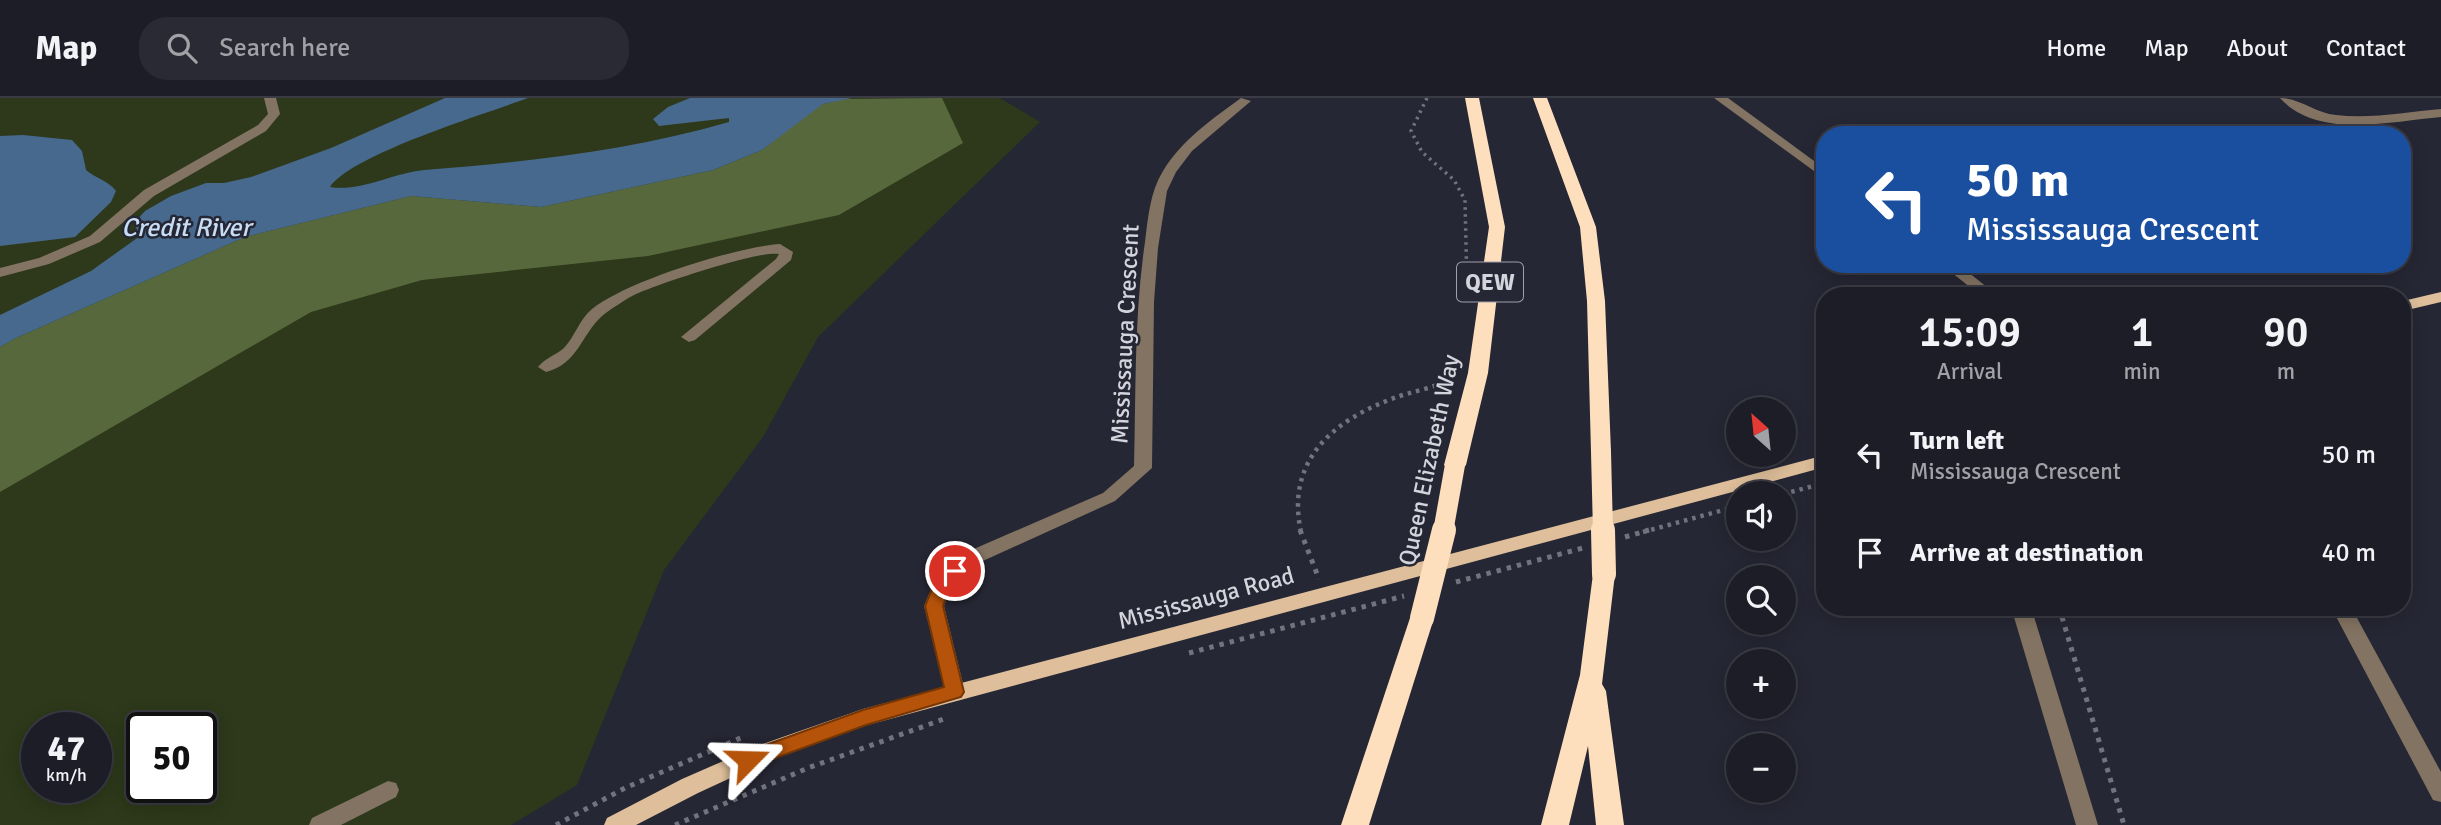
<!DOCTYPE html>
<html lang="en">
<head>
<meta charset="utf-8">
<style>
  :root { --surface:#1c1d27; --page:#292a33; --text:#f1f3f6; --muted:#a0a2a7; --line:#3a3b44 }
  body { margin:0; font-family:Signika,sans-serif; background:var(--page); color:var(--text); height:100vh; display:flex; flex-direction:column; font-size:26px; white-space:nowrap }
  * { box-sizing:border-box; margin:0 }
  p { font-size:23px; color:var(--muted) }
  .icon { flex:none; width:38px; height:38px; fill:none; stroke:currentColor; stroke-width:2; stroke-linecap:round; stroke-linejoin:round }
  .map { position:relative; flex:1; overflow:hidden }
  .details { position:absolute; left:1816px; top:189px; width:595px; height:329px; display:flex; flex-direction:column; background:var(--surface); border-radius:28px; box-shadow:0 4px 18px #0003,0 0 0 2px var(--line) }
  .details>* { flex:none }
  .banner { position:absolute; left:1816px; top:28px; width:595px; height:147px; border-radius:28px; box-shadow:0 4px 18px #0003,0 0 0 2px var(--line); background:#1a4fa0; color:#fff; overflow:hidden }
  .needle { width:46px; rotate:333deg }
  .controls { position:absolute; left:1726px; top:299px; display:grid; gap:14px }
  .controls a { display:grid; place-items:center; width:70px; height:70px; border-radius:50%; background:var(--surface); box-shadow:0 4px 18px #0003,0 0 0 2px var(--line); font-size:35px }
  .speed { position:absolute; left:21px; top:614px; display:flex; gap:14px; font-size:35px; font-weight:700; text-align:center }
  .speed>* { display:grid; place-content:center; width:91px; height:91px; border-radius:50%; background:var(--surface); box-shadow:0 4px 18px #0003,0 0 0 2px var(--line); line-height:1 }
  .speed small { font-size:18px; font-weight:400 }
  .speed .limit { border:4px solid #111; border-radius:10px; background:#fff; color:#111 }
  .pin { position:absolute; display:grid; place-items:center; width:60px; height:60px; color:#fff; margin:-30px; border:4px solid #fff; border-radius:50%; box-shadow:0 2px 7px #0007 }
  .me { position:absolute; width:77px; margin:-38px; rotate:68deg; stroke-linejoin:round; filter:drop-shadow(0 0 5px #0008) }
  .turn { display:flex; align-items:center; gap:24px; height:147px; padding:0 35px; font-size:32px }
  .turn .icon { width:91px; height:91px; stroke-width:2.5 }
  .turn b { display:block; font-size:49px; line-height:60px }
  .eta { display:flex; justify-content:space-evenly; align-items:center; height:119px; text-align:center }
  .eta b { font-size:42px; font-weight:600; line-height:49px }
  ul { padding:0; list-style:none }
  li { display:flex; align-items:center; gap:21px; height:98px; padding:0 35px }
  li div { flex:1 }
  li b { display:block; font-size:26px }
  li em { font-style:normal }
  header { display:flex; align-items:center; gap:42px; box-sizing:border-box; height:98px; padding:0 35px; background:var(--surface); border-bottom:2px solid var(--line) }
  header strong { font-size:33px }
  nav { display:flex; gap:38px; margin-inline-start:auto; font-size:24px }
  .search { width:490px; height:63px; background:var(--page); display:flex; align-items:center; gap:18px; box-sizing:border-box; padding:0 24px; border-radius:28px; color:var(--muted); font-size:26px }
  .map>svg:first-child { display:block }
  .green { fill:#2d391a; fill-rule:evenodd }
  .forest { fill:#57693c }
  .water { fill:#47698e }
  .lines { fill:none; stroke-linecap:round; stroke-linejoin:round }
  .path-far2 { stroke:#72737e; stroke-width:3.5; stroke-dasharray:2.5 4.5; stroke-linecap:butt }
  .path-far1 { stroke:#72737e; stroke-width:4.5; stroke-dasharray:3.5 5; stroke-linecap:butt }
  .path { stroke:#72737e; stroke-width:5; stroke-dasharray:4.5 6; stroke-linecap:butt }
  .minor { fill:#837362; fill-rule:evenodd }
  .major { fill:#dfbf9b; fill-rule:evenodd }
  .highway { fill:#fedfbd; fill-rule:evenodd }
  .highway-bridge-far1 { stroke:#fedfbd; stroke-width:20 }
  .highway-bridge { stroke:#fedfbd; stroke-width:24 }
  .route { fill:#b45309; stroke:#753606; stroke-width:2 }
  .labels { text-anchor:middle; stroke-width:5; stroke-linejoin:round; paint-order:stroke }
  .shield { fill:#262734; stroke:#9fa0aa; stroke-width:2 }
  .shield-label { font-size:23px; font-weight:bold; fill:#d3d4dc }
  .street-label { font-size:24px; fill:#d3d4dc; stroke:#262734 }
  .water-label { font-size:26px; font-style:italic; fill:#c7ddf5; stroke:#262734 }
</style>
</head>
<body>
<header>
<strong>Map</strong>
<div class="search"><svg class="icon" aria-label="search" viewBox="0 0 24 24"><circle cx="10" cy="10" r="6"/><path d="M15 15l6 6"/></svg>Search here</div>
<nav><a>Home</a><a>Map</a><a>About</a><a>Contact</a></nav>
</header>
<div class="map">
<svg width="2441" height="727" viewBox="0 0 2441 727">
  <rect width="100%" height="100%" fill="#262734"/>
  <path class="green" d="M0,0H1000L1040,24L818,239L763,339L664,472L577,687L511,727H0ZM37,630H96V690H37ZM142,630H201V690H142Z"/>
  <path class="forest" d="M942,0L963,45L839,117L648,158L422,182L311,214L0,394V249L16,240L245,139L411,98L541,109L713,72L762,52L807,16L823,6L844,1Z"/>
  <g class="water">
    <path d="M445,0H528C485,16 352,56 330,89C361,94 393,75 424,72C527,64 629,53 729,24V20L659,28L653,21L668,9L690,0H852L823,6L762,52L713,72L541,109L411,98L245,139L16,240L0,249V217L91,173L140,138L134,125L145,113L171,98L206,85H224L251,79L331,50Z"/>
    <path d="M23,37L72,42L82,53L86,72C95,80 109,83 116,93L111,104L75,139L0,148V38Z"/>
  </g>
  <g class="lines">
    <path class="path-far2" d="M1427,0L1411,33L1422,54L1454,82L1465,102L1467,189"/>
    <g class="path-far1">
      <path d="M1783,396L1825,385"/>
      <path d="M1301,434C1285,361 1335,321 1397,299C1410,294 1439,289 1448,281C1452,278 1455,271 1457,267"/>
      <path d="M1643,434L1738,408"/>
    </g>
    <g class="path">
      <path d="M1300,432L1319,481"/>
      <path d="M1625,439L1649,432"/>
      <path d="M1456,484L1583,450"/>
      <path d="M2059,509L2124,727"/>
      <path d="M1189,555L1404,498"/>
      <path d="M556,727L625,690L743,639"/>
      <path d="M675,727L808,670L944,621"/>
    </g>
    <g class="minor">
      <path d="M264,0H276L280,16L266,33L154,98L100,144L49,166L0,179V170L39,160L90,138L144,92L258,27L268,16Z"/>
      <path d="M1241,0L1251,3L1192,53L1176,74L1167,93L1158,150L1154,204L1152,370L1115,403L974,467L951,488L944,508L965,594L962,600L955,602L948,600L924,508L936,479L960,457L1103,395L1134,368C1136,294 1134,218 1145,144C1148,120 1150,94 1163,73C1182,42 1212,21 1241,0Z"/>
      <path d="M1714,0H1728L1825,71V81Z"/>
      <path d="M2280,0C2300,0 2315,15 2336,17C2371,21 2407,14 2441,11V19C2392,23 2318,42 2280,0Z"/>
      <path d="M780,146L793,154L791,162L695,242L689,244L681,239L776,161L779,156C759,152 655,187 634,197C623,203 611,211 602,218C581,237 578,266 546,274L538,269C545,260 556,257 564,250C575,238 579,222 592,211C627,183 736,149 780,146Z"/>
      <path d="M1941,166H1958L1998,198H1981Z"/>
      <path d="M2011,509H2031L2098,727H2076Z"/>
      <path d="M2331,509H2351L2441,674V704L2433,702Z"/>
      <path d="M388,683L396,685L399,692L396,699L341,727H309L312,720Z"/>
    </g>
    <g class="major">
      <path d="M2441,194V204L2403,213V203Z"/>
      <path d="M1825,357V369L864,628L776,659L698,695L636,727H604L607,720L682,681L760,647L863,611Z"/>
    </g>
    <g class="highway">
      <path d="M1465,0H1479L1505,129L1488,275L1466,367L1462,372H1448L1444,367L1468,275L1489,129Z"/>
      <path d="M1533,0H1547L1596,129L1605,203L1611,354L1608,359H1594L1591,354L1587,203L1580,129Z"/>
      <path d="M1604,468L1612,470L1615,476L1602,586L1606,593L1624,727H1596L1588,648L1569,727H1541L1580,577L1593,476L1596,470Z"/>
      <path d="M1422,511L1430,514L1434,520L1369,727H1341L1410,520L1414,514Z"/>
    </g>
    <g class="highway-bridge-far1">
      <path d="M1601,354L1603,434"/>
      <path d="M1443,434L1455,367"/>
    </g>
    <g class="highway-bridge">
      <path d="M1603,432L1604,476"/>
      <path d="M1422,520L1444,432"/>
    </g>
  </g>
  <path class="route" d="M955,467L961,468L963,473L950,487L943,508L964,594L961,599L866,627L748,670L741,668L739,662L741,656L863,612L944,589L925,508L937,479Z"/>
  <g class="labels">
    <rect class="shield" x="1457" y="164.5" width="66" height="39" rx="5"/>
    <g class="shield-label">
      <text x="1490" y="192">QEW</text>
    </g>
    <g class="street-label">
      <text transform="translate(1125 236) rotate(-87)" y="8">Mississauga Crescent</text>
      <text transform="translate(1429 362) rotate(-78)" y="8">Queen Elizabeth Way</text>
      <text transform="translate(1206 500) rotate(-15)" y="8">Mississauga Road</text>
    </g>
    <g class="water-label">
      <text x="186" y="138">Credit River</text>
    </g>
  </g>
</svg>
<div class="controls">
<a><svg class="needle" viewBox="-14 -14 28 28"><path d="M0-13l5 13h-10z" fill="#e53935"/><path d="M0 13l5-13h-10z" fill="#a0a2a7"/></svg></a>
<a><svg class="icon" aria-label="sound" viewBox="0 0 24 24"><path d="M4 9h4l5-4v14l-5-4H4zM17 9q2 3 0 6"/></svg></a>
<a><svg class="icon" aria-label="search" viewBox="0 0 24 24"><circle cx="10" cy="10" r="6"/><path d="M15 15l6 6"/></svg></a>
<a>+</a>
<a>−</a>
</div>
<div class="speed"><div>47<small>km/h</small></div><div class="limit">50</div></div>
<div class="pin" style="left:955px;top:473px;background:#d93025"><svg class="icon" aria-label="arrive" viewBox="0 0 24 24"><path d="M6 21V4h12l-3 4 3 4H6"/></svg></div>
<svg class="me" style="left:748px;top:662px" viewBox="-20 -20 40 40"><path d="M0-17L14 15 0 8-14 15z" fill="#b45309" stroke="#fff" stroke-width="4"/></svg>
<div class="banner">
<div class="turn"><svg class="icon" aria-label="left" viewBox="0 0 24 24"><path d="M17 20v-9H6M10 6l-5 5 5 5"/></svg><div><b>50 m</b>Mississauga Crescent</div></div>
</div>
<section class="details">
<div class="eta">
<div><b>15:09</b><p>Arrival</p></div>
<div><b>1</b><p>min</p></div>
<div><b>90</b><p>m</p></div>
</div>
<ul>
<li><svg class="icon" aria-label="left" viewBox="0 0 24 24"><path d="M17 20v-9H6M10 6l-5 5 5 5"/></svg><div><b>Turn left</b><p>Mississauga Crescent</p></div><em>50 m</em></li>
<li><svg class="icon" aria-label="arrive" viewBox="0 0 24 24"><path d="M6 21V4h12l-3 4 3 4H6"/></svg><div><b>Arrive at destination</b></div><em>40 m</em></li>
</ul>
</section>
</div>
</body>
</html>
